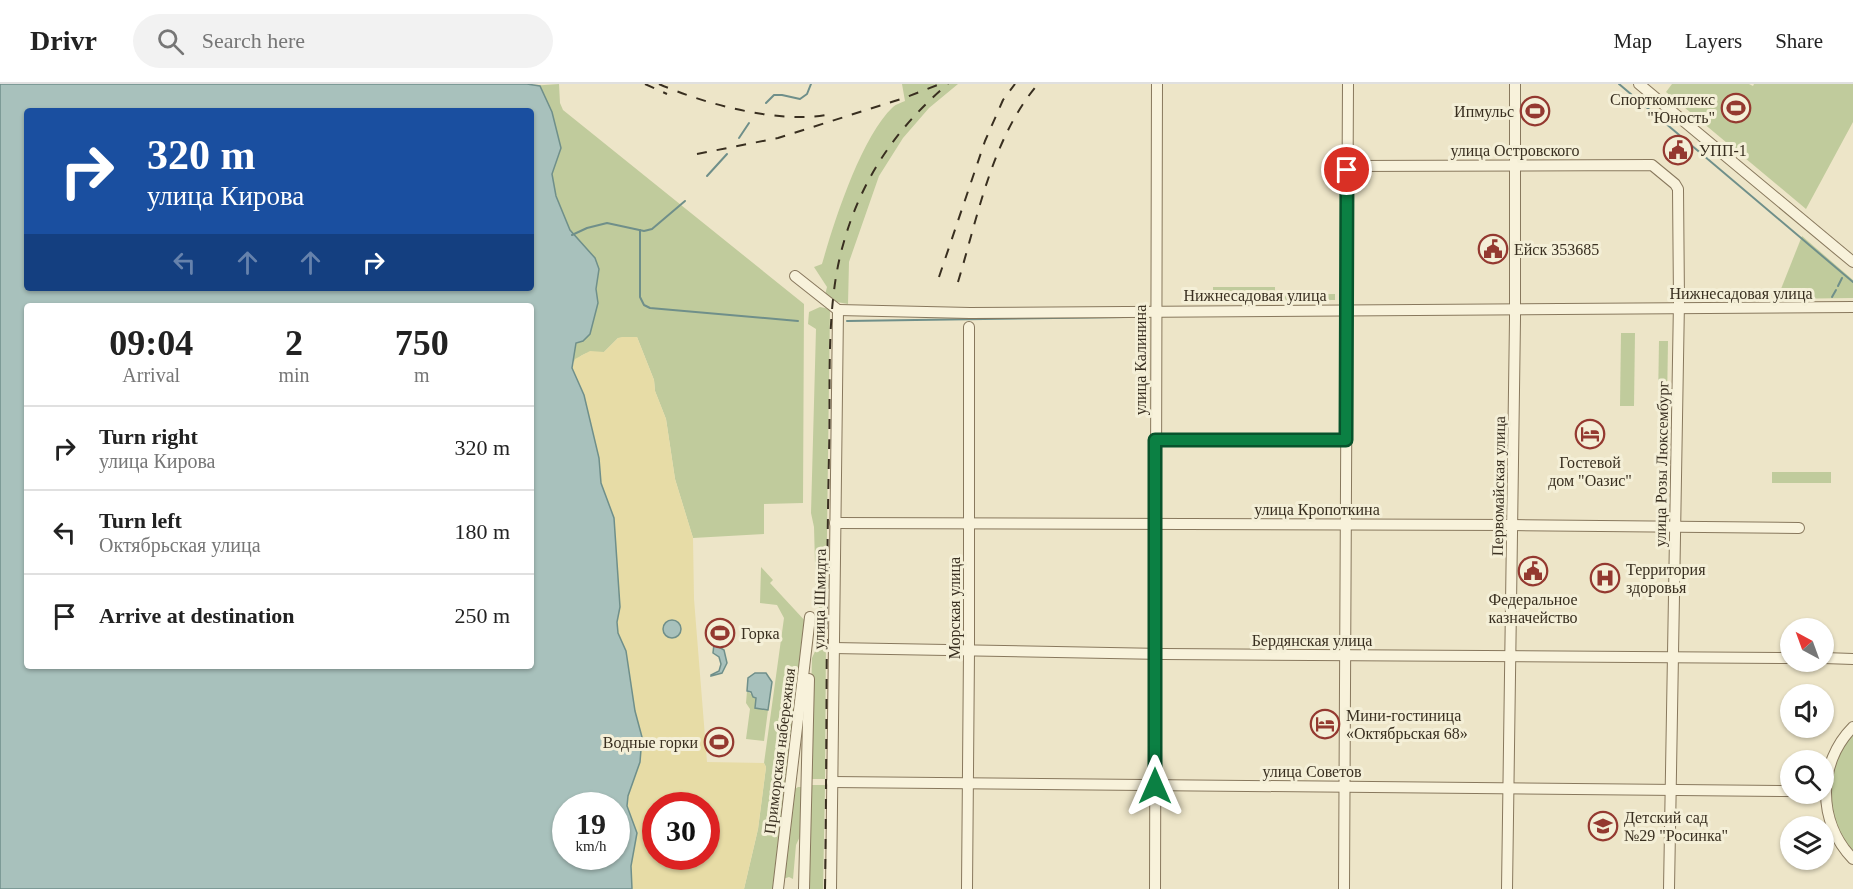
<!DOCTYPE html>
<html lang="en">
<head>
<meta charset="utf-8">
<style>
  :root { --surface:#fff; --page:#f2f2f2; --text:#222; --muted:#767676; --line:#e0e0e0 }
  body { margin:0; font-family:Georgia,serif; background:var(--page); color:var(--text); height:100vh; display:flex; flex-direction:column; font-size:22px; white-space:nowrap }
  * { box-sizing:border-box; margin:0 }
  p { font-size:20px; color:var(--muted) }
  .icon { flex:none; width:33px; height:33px; fill:none; stroke:currentColor; stroke-width:2; stroke-linecap:round; stroke-linejoin:round }
  .map { position:relative; flex:1; overflow:hidden }
  .drawer { position:absolute; left:24px; top:219px; width:510px; height:366px; display:flex; flex-direction:column; background:var(--surface); border-radius:6px; box-shadow:0 2px 4px #0004 }
  .drawer>* { flex:none }
  .guide { position:absolute; left:24px; top:24px; width:510px; height:183px; border-radius:6px; box-shadow:0 2px 4px #0004; background:#1a4fa0; color:#fff; overflow:hidden }
  .needle { width:39px; rotate:319deg }
  .fabs { position:absolute; left:1780px; top:534px; display:grid; gap:12px }
  .fabs a { display:grid; place-items:center; width:54px; height:54px; border-radius:50%; background:var(--surface); box-shadow:0 2px 4px #0004; font-size:30px }
  .speed { position:absolute; left:552px; top:708px; display:flex; gap:12px; font-size:30px; font-weight:700; text-align:center }
  .speed>* { display:grid; place-content:center; width:78px; height:78px; border-radius:50%; background:var(--surface); box-shadow:0 2px 4px #0004; line-height:1 }
  .speed small { font-size:15px; font-weight:400 }
  .speed .limit { border:9px solid #d22; background:#fff; color:#111 }
  .pin { position:absolute; display:grid; place-items:center; width:51px; height:51px; color:#fff; margin:-26px; border:3px solid #fff; border-radius:50%; box-shadow:0 2px 6px #0007 }
  .me { position:absolute; width:66px; margin:-33px; rotate:0deg; stroke-linejoin:round; filter:drop-shadow(0 0 4px #0008) }
  .turn { display:flex; align-items:center; gap:21px; height:126px; padding:0 24px; font-size:27px }
  .turn .icon { width:78px; height:78px; stroke-width:2.5 }
  .turn b { display:block; font-size:42px; line-height:51px }
  .lanes { display:flex; align-items:center; height:57px; padding:0 24px; background:#0003; justify-content:center; gap:30px; direction:ltr }
  .lanes .off { opacity:.35 }
  .eta { display:flex; justify-content:space-evenly; align-items:center; height:102px; text-align:center }
  .eta b { font-size:36px; font-weight:600; line-height:42px }
  ul { padding:0; list-style:none }
  li { display:flex; align-items:center; gap:18px; height:84px; padding:0 24px; border-top:2px solid var(--line) }
  li div { flex:1 }
  li b { display:block; font-size:22px }
  li em { font-style:normal }
  header { display:flex; align-items:center; gap:36px; box-sizing:border-box; height:84px; padding:0 30px; background:var(--surface); border-bottom:2px solid var(--line) }
  header strong { font-size:28px }
  nav { display:flex; gap:33px; margin-inline-start:auto; font-size:21px }
  .search { width:420px; height:54px; background:var(--page); display:flex; align-items:center; gap:15px; box-sizing:border-box; padding:0 21px; border-radius:33px; color:var(--muted); font-size:22px }
  .map>svg:first-child { display:block }
  .green { fill:#c0cb9c }
  .sand { fill:#e7dca6; fill-rule:evenodd }
  .water { fill:#a8c1bc; stroke:#6f8f8a; stroke-width:1.5; fill-rule:evenodd }
  .lines { fill:none; stroke-linecap:round; stroke-linejoin:round }
  .stream { stroke:#6f8f8a; stroke-width:2 }
  .minor-casing { stroke:#88785d; stroke-width:12 }
  .minor { stroke:#f8f2db; stroke-width:10 }
  .rail { stroke:#392f20; stroke-width:2; stroke-dasharray:10 10; stroke-linecap:butt }
  .route-casing { stroke:#07532c; stroke-width:15 }
  .route { stroke:#0b8043; stroke-width:10 }
  .labels { text-anchor:middle; stroke-width:6; stroke-linejoin:round; paint-order:stroke }
  .poi-label { font-size:16px; fill:#392f20; stroke:#f4efd7; text-anchor:start }
  .street-label { font-size:16px; fill:#392f20; stroke:#f4efd7 }
</style>
</head>
<body>
<header>
<strong>Drivr</strong>
<div class="search"><svg class="icon" aria-label="search" viewBox="0 0 24 24"><circle cx="10" cy="10" r="6"/><path d="M15 15l6 6"/></svg>Search here</div>
<nav><a>Map</a><a>Layers</a><a>Share</a></nav>
</header>
<div class="map">
<svg width="1853" height="805" viewBox="0 0 1853 805">
  <rect width="100%" height="100%" fill="#ede5c8"/>
  <g class="green">
    <path d="M527,0L530,2L559,0L560,19L563,26L804,220L803,419L764,420V450L693,454L675,395L666,335L655,307L654,296L637,253L618,254L604,268C592,268 581,267 574,280L531,27H512Z"/>
    <path d="M902,0H958L929,24L903,54L879,92L849,178L848,220L837,218L825,211L827,203L814,183L822,180C834,138 861,53 893,23C896,20 901,19 905,17Z"/>
    <path d="M1672,0H1749L1753,2L1754,0H1853V38L1806,125L1666,8Z"/>
    <path d="M1802,152L1853,196V214L1777,215Z"/>
    <path d="M1213,203H1275V211L1335,210V216L1213,217Z"/>
    <path d="M820,223L830,225L826,523L824,528L820,526L816,516L814,443L811,429L816,245L808,240L809,228Z"/>
    <path d="M1621,249H1635L1634,322H1620Z"/>
    <path d="M1659,257H1668L1667,320L1658,319Z"/>
    <rect x="1772" y="388" width="59" height="11"/>
    <path d="M761,483L773,496L770,499L807,539L782,759L778,758L777,765L781,766L776,805H744L758,745L766,683L764,679L784,534L777,521L760,519Z"/>
    <path d="M826,554L825,695H809L812,574L818,561Z"/>
    <path d="M747,607L756,614L755,624L768,626L764,657L746,655L750,625L746,619Z"/>
    <path d="M1853,646V771L1833,740L1829,695L1847,653Z"/>
    <path d="M810,701H825L823,805H806Z"/>
    <path d="M798,703H803L802,748L796,761L793,795L789,793L783,795L795,705Z"/>
  </g>
  <path class="sand" d="M622,253H637L654,296L655,307L666,335L675,395L693,454L694,515L707,678L764,679L766,683L758,745L744,805H632L631,782L637,749L627,722L628,712L640,678L642,653L635,627L626,567L618,549L617,538L620,523L618,495L606,414L601,399L599,374L584,311L572,284L575,275L590,267L604,268L618,254ZM656,722H706V772H656Z"/>
  <g class="water">
    <path d="M0,0H527L540,2L552,28L561,64L552,90L556,112L570,146L595,174L599,185L596,205L598,219L590,250L583,257L576,259L572,284L584,311L599,374L601,399L614,434L620,523L617,538L618,549L626,567L635,627L642,653L640,678L628,712L627,722L637,749L631,782L632,805H0ZM27,27H531V204H27ZM27,222H531V582H27ZM566,722H616V772H566Z"/>
    <circle cx="672" cy="545" r="9"/>
    <path d="M714,560L724,566L727,579L722,589L711,592V591L719,587L721,580L719,573L713,569Z"/>
    <path d="M755,589H766L772,598L768,626L755,624L756,614L753,613L751,608L747,607L748,594Z"/>
  </g>
  <g class="lines">
    <g class="stream">
      <path d="M1619,0L1853,198"/>
      <path d="M766,19L774,11H782L800,15L807,10L811,0"/>
      <path d="M739,54L749,39"/>
      <path d="M707,92L727,70"/>
      <path d="M640,146V213L644,221L650,224L798,237"/>
      <path d="M572,151L587,144L607,139L644,147L652,145L685,117"/>
      <path d="M1838,202L1842,194"/>
      <path d="M1832,213L1836,206"/>
      <path d="M847,237L1129,233"/>
    </g>
    <g class="minor-casing">
      <g id="minor">
        <path d="M1639,0L1853,178"/>
        <path d="M1348,82L1652,81L1675,100L1678,105L1679,217L1669,805"/>
        <path d="M795,192L838,226"/>
        <path d="M838,226L970,229L1853,223"/>
        <path d="M1155,356H1346"/>
        <path d="M835,439L1512,441L1799,444"/>
        <path d="M833,564L1163,570L1791,574"/>
        <path d="M1824,574L1853,575"/>
        <path d="M1853,643C1817,679 1817,738 1853,775"/>
        <path d="M832,698L1791,707"/>
        <path d="M778,805L810,533"/>
        <path d="M804,805L809,595"/>
        <path d="M831,805L838,226"/>
        <path d="M967,805L969,567V243"/>
        <path d="M1155,805L1157,0"/>
        <path d="M1344,805L1348,0"/>
        <path d="M1507,805L1515,235V0"/>
      </g>
    </g>
    <use href="#minor" class="minor"/>
    <g class="rail">
      <path d="M645,0L667,10"/>
      <path d="M659,0C704,20 782,41 831,30"/>
      <path d="M697,70L778,54L904,14L940,0"/>
      <path d="M939,193L985,57L1003,16L1015,0"/>
      <path d="M958,198C978,132 992,54 1038,0"/>
      <path d="M825,805C827,660 826,514 829,369C831,303 825,224 843,161C861,95 897,43 948,0"/>
    </g>
  </g>
  <g class="lines">
    <g class="route-casing">
      <path id="route" d="M1155,702V356H1346L1347,86"/>
    </g>
    <use href="#route" class="route"/>
  </g>
  <defs>
    <g id="stadium-ring" transform="scale(1.5)"><circle r="9.5" fill="#f4efd7" stroke="#943930" stroke-width="1.5"/><path d="M0-5a6.5 5 0 1 0 0 10a6.5 5 0 1 0 0-10ZM-3.5-1.8h7v3.6h-7Z" fill="#943930"/></g>
    <g id="civic-ring" transform="scale(1.5)"><circle r="9.5" fill="#f4efd7" stroke="#943930" stroke-width="1.5"/><path d="M-.6-6.5H3V-4.5H.6V-3L4-1V1h2V6H-6V1h2V-1L-.6-3ZM-1.2 2.5V6h2.4V2.5Z" fill="#943930"/></g>
    <g id="hotel-ring" transform="scale(1.5)"><circle r="9.5" fill="#f4efd7" stroke="#943930" stroke-width="1.5"/><path d="M-6-4.5h1.5V1H6V5H4.5V3h-9V5H-6ZM-4 0a1.8 1.8 0 1 1 3.6 0ZM.5 0V-2.5h3Q6-2.5 6 0Z" fill="#943930"/></g>
    <g id="hospital-ring" transform="scale(1.5)"><circle r="9.5" fill="#f4efd7" stroke="#943930" stroke-width="1.5"/><path d="M-5-5h3v3.5h4V-5h3V5h-3V1.5h-4V5h-3Z" fill="#943930"/></g>
    <g id="school-ring" transform="scale(1.5)"><circle r="9.5" fill="#f4efd7" stroke="#943930" stroke-width="1.5"/><path d="M0-5L7-2L0 1L-7-2ZM-4 1L0 2.5L4 1V4Q0 6-4 4Z" fill="#943930"/></g>
  </defs>
  <g fill-rule="evenodd">
    <use href="#stadium-ring" x="1736" y="24"/>
    <use href="#stadium-ring" x="1535" y="27"/>
    <use href="#civic-ring" x="1678" y="66"/>
    <use href="#civic-ring" x="1493" y="165"/>
    <use href="#hotel-ring" x="1590" y="350"/>
    <use href="#civic-ring" x="1533" y="487"/>
    <use href="#hospital-ring" x="1605" y="494"/>
    <use href="#stadium-ring" x="720" y="549"/>
    <use href="#hotel-ring" x="1325" y="640"/>
    <use href="#stadium-ring" x="719" y="658"/>
    <use href="#school-ring" x="1603" y="742"/>
  </g>
  <g class="labels">
    <g class="poi-label">
      <text x="1715" y="21" text-anchor="end">Спорткомплекс<tspan x="1715" dy="18">"Юность"</tspan></text>
      <text x="1514" y="33" text-anchor="end">Ипмульс</text>
      <text x="1699" y="72">УПП-1</text>
      <text x="1514" y="171">Ейск 353685</text>
      <text x="1590" y="384" text-anchor="middle">Гостевой<tspan x="1590" dy="18">дом "Оазис"</tspan></text>
      <text x="1626" y="491">Территория<tspan x="1626" dy="18">здоровья</tspan></text>
      <text x="1533" y="521" text-anchor="middle">Федеральное<tspan x="1533" dy="18">казначейство</tspan></text>
      <text x="741" y="555">Горка</text>
      <text x="1346" y="637">Мини-гостиница<tspan x="1346" dy="18">«Октябрьская 68»</tspan></text>
      <text x="698" y="664" text-anchor="end">Водные горки</text>
      <text x="1624" y="739">Детский сад<tspan x="1624" dy="18">№29 "Росинка"</tspan></text>
    </g>
    <g class="street-label">
      <text x="1515" y="72">улица Островского</text>
      <text x="1741" y="215">Нижнесадовая улица</text>
      <text x="1255" y="217">Нижнесадовая улица</text>
      <text transform="translate(1140 276) rotate(-90)" y="6">улица Калинина</text>
      <text transform="translate(1661 380) rotate(-89)" y="6">улица Розы Люксембург</text>
      <text transform="translate(1498 402) rotate(-89)" y="6">Первомайская улица</text>
      <text x="1317" y="431">улица Кропоткина</text>
      <text transform="translate(819 515) rotate(-89)" y="6">улица Шмидта</text>
      <text transform="translate(954 524) rotate(-90)" y="6">Морская улица</text>
      <text x="1312" y="562">Бердянская улица</text>
      <text transform="translate(779 667) rotate(-83)" y="6">Приморская набережная</text>
      <text x="1312" y="693">улица Советов</text>
    </g>
  </g>
</svg>
<div class="fabs">
<a><svg class="needle" viewBox="-14 -14 28 28"><path d="M0-13l5 13h-10z" fill="#e53935"/><path d="M0 13l5-13h-10z" fill="#767676"/></svg></a>
<a><svg class="icon" aria-label="sound" viewBox="0 0 24 24"><path d="M4 9h4l5-4v14l-5-4H4zM17 9q2 3 0 6"/></svg></a>
<a><svg class="icon" aria-label="search" viewBox="0 0 24 24"><circle cx="10" cy="10" r="6"/><path d="M15 15l6 6"/></svg></a>
<a><svg class="icon" aria-label="layers" viewBox="0 0 24 24"><path d="M12 4l9 5-9 5-9-5zM3 14l9 5 9-5"/></svg></a>
</div>
<div class="speed"><div>19<small>km/h</small></div><div class="limit">30</div></div>
<div class="pin" style="left:1347px;top:86px;background:#d93025"><svg class="icon" aria-label="arrive" viewBox="0 0 24 24"><path d="M6 21V4h12l-3 4 3 4H6"/></svg></div>
<svg class="me" style="left:1155px;top:702px" viewBox="-20 -20 40 40"><path d="M0-17L14 15 0 8-14 15z" fill="#0b8043" stroke="#fff" stroke-width="4"/></svg>
<div class="guide">
<div class="turn"><svg class="icon" aria-label="right" viewBox="0 0 24 24"><path d="M7 20v-9h11M14 6l5 5-5 5"/></svg><div><b>320 m</b>улица Кирова</div></div>
<div class="lanes"><svg class="icon off" aria-label="left" viewBox="0 0 24 24"><path d="M17 20v-9H6M10 6l-5 5 5 5"/></svg><svg class="icon off" aria-label="ahead" viewBox="0 0 24 24"><path d="M12 20V5M6 11l6-6 6 6"/></svg><svg class="icon off" aria-label="ahead" viewBox="0 0 24 24"><path d="M12 20V5M6 11l6-6 6 6"/></svg><svg class="icon" aria-label="right" viewBox="0 0 24 24"><path d="M7 20v-9h11M14 6l5 5-5 5"/></svg></div>
</div>
<section class="drawer">
<div class="eta">
<div><b>09:04</b><p>Arrival</p></div>
<div><b>2</b><p>min</p></div>
<div><b>750</b><p>m</p></div>
</div>
<ul>
<li><svg class="icon" aria-label="right" viewBox="0 0 24 24"><path d="M7 20v-9h11M14 6l5 5-5 5"/></svg><div><b>Turn right</b><p>улица Кирова</p></div><em>320 m</em></li>
<li><svg class="icon" aria-label="left" viewBox="0 0 24 24"><path d="M17 20v-9H6M10 6l-5 5 5 5"/></svg><div><b>Turn left</b><p>Октябрьская улица</p></div><em>180 m</em></li>
<li><svg class="icon" aria-label="arrive" viewBox="0 0 24 24"><path d="M6 21V4h12l-3 4 3 4H6"/></svg><div><b>Arrive at destination</b></div><em>250 m</em></li>
</ul>
</section>
</div>
</body>
</html>
